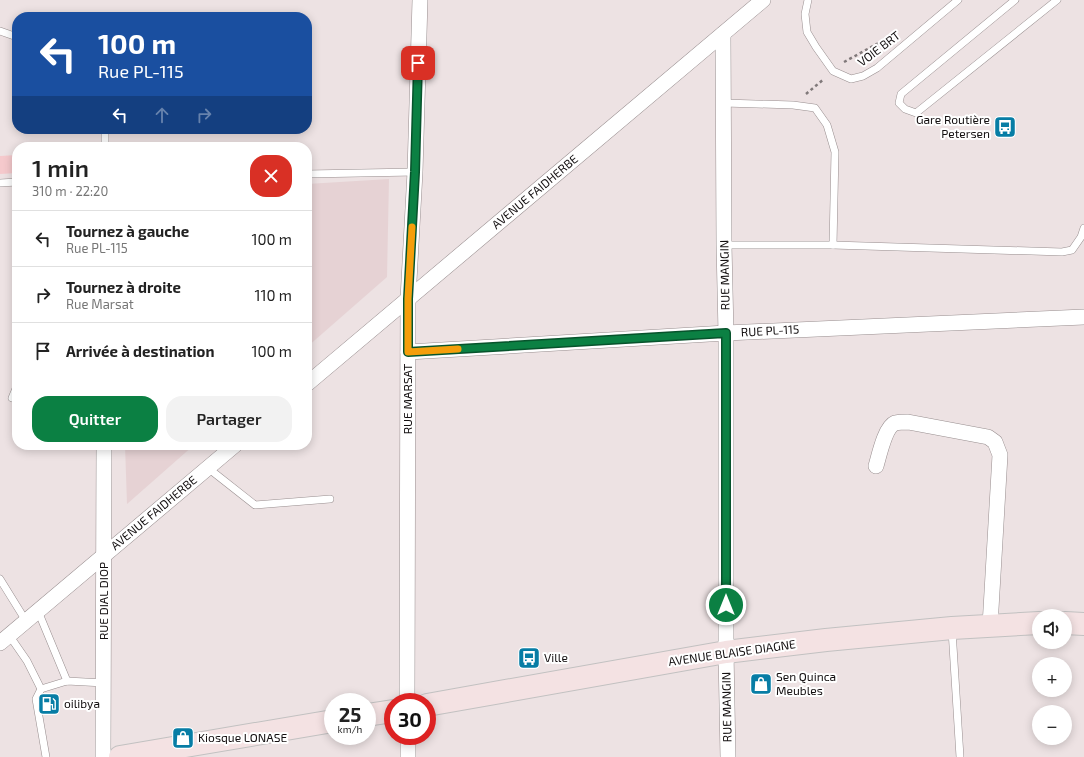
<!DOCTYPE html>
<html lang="fr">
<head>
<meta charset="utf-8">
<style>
  :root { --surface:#fff; --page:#f2f2f2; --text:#222; --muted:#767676; --line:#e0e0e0; --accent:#0b8043 }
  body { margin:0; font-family:"Exo 2",sans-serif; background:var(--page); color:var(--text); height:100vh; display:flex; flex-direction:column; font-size:15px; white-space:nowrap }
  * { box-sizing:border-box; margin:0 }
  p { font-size:13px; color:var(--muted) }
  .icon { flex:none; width:22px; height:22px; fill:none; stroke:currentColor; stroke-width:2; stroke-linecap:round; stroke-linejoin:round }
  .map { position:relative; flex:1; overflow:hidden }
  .drawer { position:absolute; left:12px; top:142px; width:300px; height:308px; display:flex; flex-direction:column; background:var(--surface); border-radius:16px; box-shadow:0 2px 10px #0003 }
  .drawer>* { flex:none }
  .guide { position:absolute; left:12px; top:12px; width:300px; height:122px; border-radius:16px; box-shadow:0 2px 10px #0003; background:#1a4fa0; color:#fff; overflow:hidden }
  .fabs { position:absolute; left:1032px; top:609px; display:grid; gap:8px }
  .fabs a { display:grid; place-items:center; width:40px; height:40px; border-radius:50%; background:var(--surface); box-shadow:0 2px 10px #0003; font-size:20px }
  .speed { position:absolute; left:324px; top:693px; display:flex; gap:8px; font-size:20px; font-weight:700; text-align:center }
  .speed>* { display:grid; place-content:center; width:52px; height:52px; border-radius:50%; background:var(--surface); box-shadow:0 2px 10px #0003; line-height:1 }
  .speed small { font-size:10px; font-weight:400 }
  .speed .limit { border:6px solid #d22; background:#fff; color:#111 }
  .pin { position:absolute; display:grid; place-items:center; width:34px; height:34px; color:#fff; margin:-17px; border-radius:8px; box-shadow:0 2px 6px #0006 }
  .me { position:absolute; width:44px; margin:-22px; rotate:0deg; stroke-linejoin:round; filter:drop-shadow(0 0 3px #0008) }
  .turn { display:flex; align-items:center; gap:14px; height:84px; padding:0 20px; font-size:18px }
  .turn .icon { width:52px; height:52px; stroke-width:2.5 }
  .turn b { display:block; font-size:28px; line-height:34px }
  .lanes { display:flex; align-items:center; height:38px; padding:0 20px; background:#0003; justify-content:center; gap:20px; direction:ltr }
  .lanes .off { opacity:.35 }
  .round { display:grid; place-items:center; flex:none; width:42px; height:42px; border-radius:16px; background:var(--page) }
  .overview { display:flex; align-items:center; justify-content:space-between; height:68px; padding:0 20px }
  h1 { font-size:24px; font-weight:600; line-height:30px }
  .primary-button { display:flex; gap:8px; margin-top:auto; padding:8px 20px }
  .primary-button a { flex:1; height:46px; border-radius:16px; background:var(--accent); color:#fff; font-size:16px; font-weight:600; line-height:46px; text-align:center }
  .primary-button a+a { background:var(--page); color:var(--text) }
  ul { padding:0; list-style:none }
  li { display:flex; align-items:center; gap:12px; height:56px; padding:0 20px; border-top:1px solid var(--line) }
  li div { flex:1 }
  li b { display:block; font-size:15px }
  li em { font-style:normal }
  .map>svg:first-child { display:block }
  .built { fill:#e6d2d4 }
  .green { fill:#f5c9cc }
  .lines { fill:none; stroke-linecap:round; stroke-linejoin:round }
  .service-casing { stroke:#988e8f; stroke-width:8 }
  .minor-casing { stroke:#988e8f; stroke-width:16 }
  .primary-casing { stroke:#c2c1c1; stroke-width:24 }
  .path { stroke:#80797a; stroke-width:2.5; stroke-dasharray:3 3; stroke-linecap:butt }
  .service { stroke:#fff; stroke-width:7 }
  .minor { stroke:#fff; stroke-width:15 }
  .primary { stroke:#f4e2e3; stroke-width:22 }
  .route-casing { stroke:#07532c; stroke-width:10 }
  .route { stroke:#0b8043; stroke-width:7 }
  .slow { stroke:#f59e0b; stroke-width:7 }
  .labels { text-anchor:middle; stroke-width:4; stroke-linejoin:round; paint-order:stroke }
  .street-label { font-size:12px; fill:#130f10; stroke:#fff }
  .poi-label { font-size:12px; fill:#130f10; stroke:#fff; text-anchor:start }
</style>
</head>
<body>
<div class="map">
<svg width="1084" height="757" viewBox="0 0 1084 757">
  <rect width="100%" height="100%" fill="#ede2e3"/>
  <g class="built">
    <path d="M389,179L387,277L307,347V184Z"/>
    <path d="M125,445H194L127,504Z"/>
  </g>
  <path class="green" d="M17,155V173L0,174V156Z"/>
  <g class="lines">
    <g class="service-casing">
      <g id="service">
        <path d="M808,0L805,14L807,32L816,47L833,71L851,79L863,76L877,68L958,0"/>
        <path d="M1015,0L901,94L899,103L905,109L916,113L1057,0"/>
        <path d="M0,31L17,37"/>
        <path d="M724,103L793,105L815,108L827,125L835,152L833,245"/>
        <path d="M105,147V129"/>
        <path d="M307,174L415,172"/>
        <path d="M0,183L17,182"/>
        <path d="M724,245H833L1062,252L1072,250L1081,237L1084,228"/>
        <path d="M12,398L17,386"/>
        <path d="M208,468L255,505L330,499"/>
        <path d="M0,579L26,621"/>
        <path d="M38,611L67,681"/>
        <path d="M952,630L960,757"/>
        <path d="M9,635L27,661L41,689"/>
        <path d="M46,757L36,699L41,689L67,681L104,683"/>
      </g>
    </g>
    <g class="minor-casing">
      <g id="minor">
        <path d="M723,34L724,245L726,333V652L728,757"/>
        <path d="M408,352L726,333L1084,317"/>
        <path d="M307,384L763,0"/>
        <path d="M876,466C879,456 885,427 895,423C899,422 904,422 908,422L988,437L995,442L1000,455L990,626"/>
        <path d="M0,643L235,445"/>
        <path d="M407,702L408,299L415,172L420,0"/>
        <path d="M408,736V757"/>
        <path d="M103,757L104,445"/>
      </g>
    </g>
    <g class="primary-casing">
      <g id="primary">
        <path d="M1065,623L1084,624"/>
        <path d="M427,705L726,652L826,640L952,628L1039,623"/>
        <path d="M367,715L393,711"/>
        <path d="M120,757L333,721"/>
      </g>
    </g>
    <g class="path">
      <path d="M844,62L895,34"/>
      <path d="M806,94L824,79"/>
    </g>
    <use href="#service" class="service"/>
    <use href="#minor" class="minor"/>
    <use href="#primary" class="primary"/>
  </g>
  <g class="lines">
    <g class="route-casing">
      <path id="route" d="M418,63L415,172L408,299V352L726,333V605"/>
    </g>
    <use href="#route" class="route"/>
    <path class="slow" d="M412,227L408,299V352L458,349"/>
  </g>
  <defs>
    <g id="bus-square" transform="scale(1.15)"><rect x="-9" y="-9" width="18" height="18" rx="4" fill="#077da5" stroke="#fff"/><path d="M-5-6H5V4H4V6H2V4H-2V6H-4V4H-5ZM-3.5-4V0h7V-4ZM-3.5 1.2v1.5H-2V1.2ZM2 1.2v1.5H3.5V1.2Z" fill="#fff"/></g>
    <g id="shop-square" transform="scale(1.15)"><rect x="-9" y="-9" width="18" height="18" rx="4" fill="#077da5" stroke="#fff"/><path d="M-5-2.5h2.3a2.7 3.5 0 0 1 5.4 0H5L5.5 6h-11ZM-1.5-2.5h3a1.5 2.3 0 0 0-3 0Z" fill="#fff"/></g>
    <g id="fuel-square" transform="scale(1.15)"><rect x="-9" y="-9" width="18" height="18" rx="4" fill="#077da5" stroke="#fff"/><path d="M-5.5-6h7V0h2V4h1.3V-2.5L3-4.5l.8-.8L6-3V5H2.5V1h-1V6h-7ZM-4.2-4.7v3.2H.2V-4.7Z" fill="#fff"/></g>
  </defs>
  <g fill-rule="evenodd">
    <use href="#bus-square" x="1005" y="127"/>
    <use href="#bus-square" x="529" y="658"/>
    <use href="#shop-square" x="761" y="684"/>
    <use href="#fuel-square" x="49" y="704"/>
    <use href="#shop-square" x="183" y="738"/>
  </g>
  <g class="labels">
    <g class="street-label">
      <text transform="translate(879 49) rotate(-37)" y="4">VOIE BRT</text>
      <text transform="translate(535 192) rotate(-40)" y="4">AVENUE FAIDHERBE</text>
      <text transform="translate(725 275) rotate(-91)" y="4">RUE MANGIN</text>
      <text transform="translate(770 331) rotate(-3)" y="4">RUE PL-115</text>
      <text transform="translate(408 399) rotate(-90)" y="4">RUE MARSAT</text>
      <text transform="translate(154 513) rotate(-40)" y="4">AVENUE FAIDHERBE</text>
      <text transform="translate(104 601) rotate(-90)" y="4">RUE DIAL DIOP</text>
      <text transform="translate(732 653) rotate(-8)" y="4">AVENUE BLAISE DIAGNE</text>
      <text transform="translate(727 707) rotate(-91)" y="4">RUE MANGIN</text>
    </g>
    <g class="poi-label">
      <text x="990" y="124" text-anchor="end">Gare Routière<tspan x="990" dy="14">Petersen</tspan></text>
      <text x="544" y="662">Ville</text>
      <text x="776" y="681">Sen Quinca<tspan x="776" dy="14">Meubles</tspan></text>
      <text x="64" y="708">oilibya</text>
      <text x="198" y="742">Kiosque LONASE</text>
    </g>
  </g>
</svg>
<div class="fabs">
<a><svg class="icon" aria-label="sound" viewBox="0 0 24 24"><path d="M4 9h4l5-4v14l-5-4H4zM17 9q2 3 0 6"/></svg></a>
<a>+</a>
<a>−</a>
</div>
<div class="speed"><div>25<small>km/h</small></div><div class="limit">30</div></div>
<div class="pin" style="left:418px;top:63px;background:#d93025"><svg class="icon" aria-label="arrive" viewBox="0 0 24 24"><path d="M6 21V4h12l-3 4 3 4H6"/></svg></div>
<svg class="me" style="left:726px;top:605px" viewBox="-20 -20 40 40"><circle r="17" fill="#0b8043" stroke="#fff" stroke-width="3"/><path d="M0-11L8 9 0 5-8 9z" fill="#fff"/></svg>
<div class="guide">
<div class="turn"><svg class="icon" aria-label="left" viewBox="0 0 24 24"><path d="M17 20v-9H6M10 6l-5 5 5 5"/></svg><div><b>100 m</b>Rue PL-115</div></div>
<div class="lanes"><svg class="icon" aria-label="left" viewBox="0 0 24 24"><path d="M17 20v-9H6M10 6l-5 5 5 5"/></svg><svg class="icon off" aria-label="ahead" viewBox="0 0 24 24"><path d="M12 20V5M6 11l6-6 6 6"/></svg><svg class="icon off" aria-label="right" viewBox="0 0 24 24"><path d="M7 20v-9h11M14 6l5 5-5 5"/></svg></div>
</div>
<section class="drawer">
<div class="overview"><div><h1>1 min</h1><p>310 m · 22:20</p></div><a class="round" style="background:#d93025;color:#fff"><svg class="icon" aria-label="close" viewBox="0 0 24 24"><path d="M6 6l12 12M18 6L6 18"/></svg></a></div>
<ul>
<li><svg class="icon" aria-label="left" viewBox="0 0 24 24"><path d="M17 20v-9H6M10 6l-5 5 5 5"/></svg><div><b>Tournez à gauche</b><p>Rue PL-115</p></div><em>100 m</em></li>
<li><svg class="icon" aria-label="right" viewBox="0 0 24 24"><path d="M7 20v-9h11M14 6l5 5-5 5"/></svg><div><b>Tournez à droite</b><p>Rue Marsat</p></div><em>110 m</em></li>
<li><svg class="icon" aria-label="arrive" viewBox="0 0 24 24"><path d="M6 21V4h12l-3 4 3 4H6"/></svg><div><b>Arrivée à destination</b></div><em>100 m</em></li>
</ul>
<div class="primary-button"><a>Quitter</a><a>Partager</a></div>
</section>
</div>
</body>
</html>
